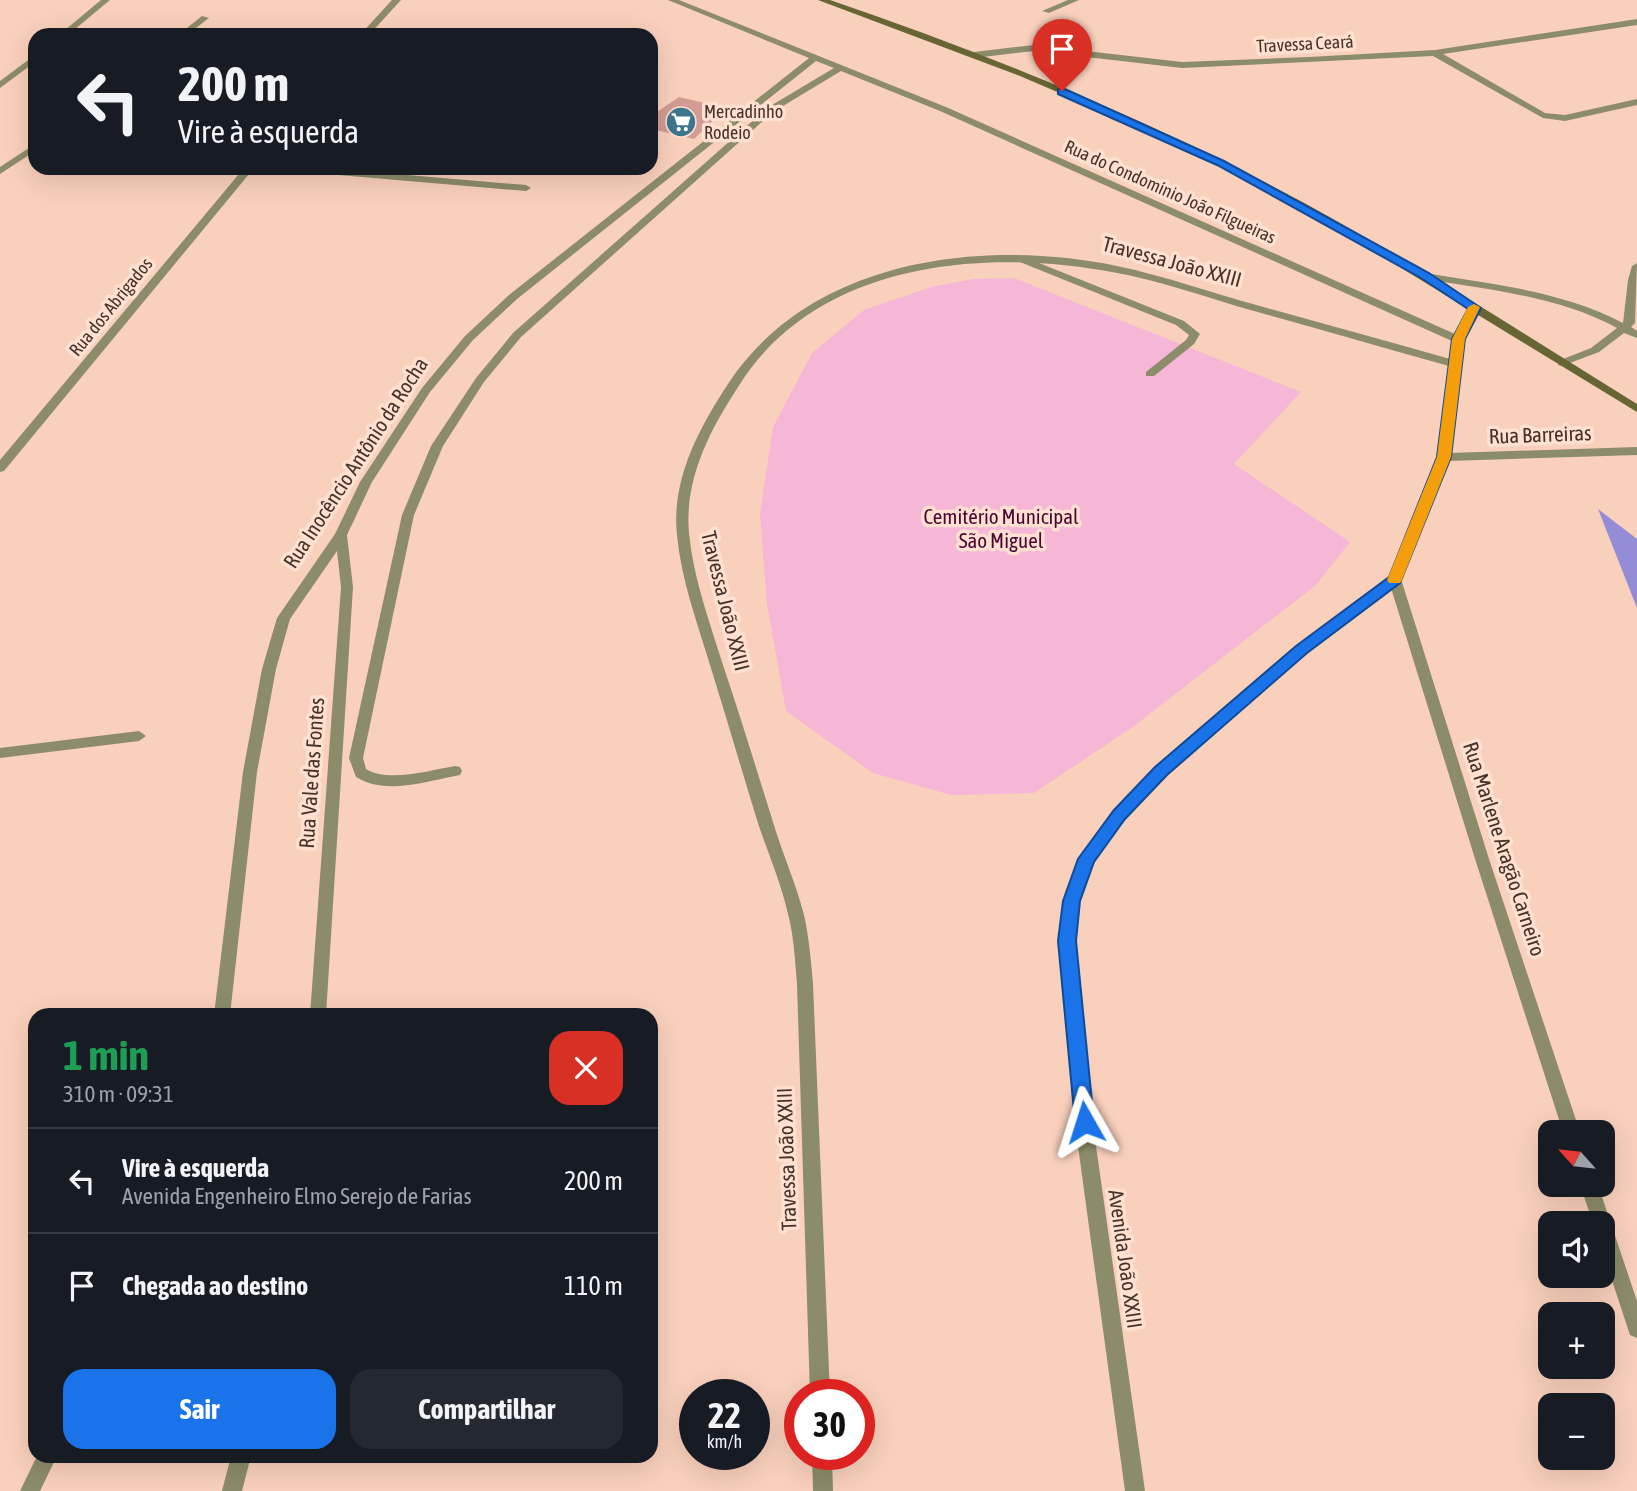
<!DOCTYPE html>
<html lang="pt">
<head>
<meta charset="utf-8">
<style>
  :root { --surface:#171b24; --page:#242831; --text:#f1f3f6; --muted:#9ea1a6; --line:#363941; --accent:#1a73e8 }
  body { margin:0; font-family:"Asap Condensed",sans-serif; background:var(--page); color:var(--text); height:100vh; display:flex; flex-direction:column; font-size:26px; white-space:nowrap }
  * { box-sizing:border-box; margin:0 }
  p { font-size:23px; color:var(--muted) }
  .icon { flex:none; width:38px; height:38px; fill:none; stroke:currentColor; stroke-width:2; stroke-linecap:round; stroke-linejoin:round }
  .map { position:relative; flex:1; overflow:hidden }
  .sheet { position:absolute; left:28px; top:1008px; width:630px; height:455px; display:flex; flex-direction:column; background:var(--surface); border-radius:21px; box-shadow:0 7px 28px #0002 }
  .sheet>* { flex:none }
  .guide { position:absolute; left:28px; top:28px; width:630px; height:147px; border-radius:21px; box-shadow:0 7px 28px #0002; background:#171b24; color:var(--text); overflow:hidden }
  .needle { width:46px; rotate:297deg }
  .fabs { position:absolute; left:1538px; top:1120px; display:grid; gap:14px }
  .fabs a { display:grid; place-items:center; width:77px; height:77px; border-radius:14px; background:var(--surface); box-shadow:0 7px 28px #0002; font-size:35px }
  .speed { position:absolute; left:679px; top:1379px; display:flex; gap:14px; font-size:35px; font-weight:700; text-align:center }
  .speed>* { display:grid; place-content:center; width:91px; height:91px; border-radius:50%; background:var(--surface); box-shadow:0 7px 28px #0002; line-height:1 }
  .speed small { font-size:18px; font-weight:400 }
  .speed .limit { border:10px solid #d22; background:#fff; color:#111 }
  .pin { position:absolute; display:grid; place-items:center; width:60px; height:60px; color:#fff; margin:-72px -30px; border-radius:50% 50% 50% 0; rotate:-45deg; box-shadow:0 0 7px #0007 }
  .pin .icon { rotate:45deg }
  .me { position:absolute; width:77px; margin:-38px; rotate:354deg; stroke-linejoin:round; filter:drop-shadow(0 0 5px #0008) }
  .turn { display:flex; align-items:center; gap:24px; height:147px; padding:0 35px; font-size:32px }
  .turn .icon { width:91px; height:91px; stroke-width:2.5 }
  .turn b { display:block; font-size:49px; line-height:60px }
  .round { display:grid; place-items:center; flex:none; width:74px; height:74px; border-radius:21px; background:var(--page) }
  .summary { display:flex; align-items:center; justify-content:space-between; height:119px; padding:0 35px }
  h1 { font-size:42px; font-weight:700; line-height:52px; color:#1e9e55 }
  .primary-button { display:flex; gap:14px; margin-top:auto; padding:14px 35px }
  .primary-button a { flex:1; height:80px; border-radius:21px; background:var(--accent); color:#fff; font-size:28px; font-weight:700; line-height:80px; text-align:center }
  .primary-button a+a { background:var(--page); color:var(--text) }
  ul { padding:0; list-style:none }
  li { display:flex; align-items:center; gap:21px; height:105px; padding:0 35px; border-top:2px solid var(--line) }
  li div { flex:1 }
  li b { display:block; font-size:26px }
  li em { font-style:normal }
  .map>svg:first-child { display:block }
  .green { fill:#f6b6d5 }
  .water { fill:#948cd6 }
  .building { fill:#d29c94 }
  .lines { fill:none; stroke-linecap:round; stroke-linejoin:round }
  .service { fill:#8c8c6a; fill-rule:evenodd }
  .minor { fill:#8c8c6a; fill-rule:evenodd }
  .secondary { fill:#676632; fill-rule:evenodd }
  .route { fill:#1a73e8; stroke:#114b97; stroke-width:2 }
  .slow { fill:#f59e0b }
  .labels { text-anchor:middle; stroke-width:7; stroke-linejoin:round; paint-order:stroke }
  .far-street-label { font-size:18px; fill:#463228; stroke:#ffe0d1 }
  .far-poi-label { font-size:18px; fill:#463228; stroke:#ffe0d1; text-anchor:start }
  .street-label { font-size:21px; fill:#463228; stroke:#ffe0d1 }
  .park-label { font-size:21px; fill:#4c0532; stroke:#ffe0d1 }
</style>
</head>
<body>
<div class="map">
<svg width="1637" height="1491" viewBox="0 0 1637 1491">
  <rect width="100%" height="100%" fill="#f9d0bc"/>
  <path class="green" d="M1014,278L1301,392L1234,464L1350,542L1316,585L1134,726L1034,793L951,795L873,773L786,711L767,604L760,514L773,427L812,353L864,310L931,287L973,279Z"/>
  <path class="water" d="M1598,509L1637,539V608Z"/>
  <path class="building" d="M679,97L726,108L694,139L651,129V116Z"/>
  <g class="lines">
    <g class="service">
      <path d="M1024,257L1184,321L1200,334L1194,344L1154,376H1146V372L1186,340L1189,335L1176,325L1020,262L1019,260Z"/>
      <path d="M139,731L146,736L139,741L0,758V748Z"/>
    </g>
    <g class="minor">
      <path d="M101,0H110L68,35H59Z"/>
      <path d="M392,0H401L369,35H360Z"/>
      <path d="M668,0H679L946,107L1455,334L1471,306H1479L1480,308L1463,339L1450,453L1637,447V455L1448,461L1401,579L1490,862L1580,1132H1563L1476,862L1391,588L1307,653L1166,775L1124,818L1094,861L1079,901L1075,941L1077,976L1096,1146L1145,1491H1125L1078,1146L1061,976L1059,941L1063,901L1082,855L1114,810L1156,767L1297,647L1390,577L1438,457L1449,366C1384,348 1319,329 1254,311C1207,298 1160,280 1112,272C982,248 818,262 740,384C711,428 684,478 689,533C693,577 709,620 722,662C740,715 756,768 773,822C782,853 796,883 804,915C809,937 811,961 813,984L830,1395H810L797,984C795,960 794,937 788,914C781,882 767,851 757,820C741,768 726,716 710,665C697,622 681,579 677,535C671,480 699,428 728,384C810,259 981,238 1117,266C1165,276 1212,293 1260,306C1323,324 1387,341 1450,359L1452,341L940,111L841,71L773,112L521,337L484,382L443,446L414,515L363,758L366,769C388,783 431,770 455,766L460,767L462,771L460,775L455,776C424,782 385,795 356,777L349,758L402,515L431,446L476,378L513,333L767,108L834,68L816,61L517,299L473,340L430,392L372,482L347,535L353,587L326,1015H310L341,587L337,551L290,619L276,669L257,772L230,1015H214L243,772L262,669L277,618L335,534L360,482L422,388L465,336L509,295L809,58Z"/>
      <path d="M1068,0H1079L1049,13L1042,11Z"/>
      <path d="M202,16L209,18L187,35H178Z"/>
      <path d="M1637,19V25L1443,54L1545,113L1565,115L1637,99V105L1565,121L1543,118L1433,56L1182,68L1034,51L974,58L970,55L974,52L1034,45L1182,62L1309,57L1435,50Z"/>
      <path d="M35,55V62L0,88V81Z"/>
      <path d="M35,144V151L0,174V167Z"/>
      <path d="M244,168H254L4,471L0,472V460Z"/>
      <path d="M287,168H325L526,185L531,188L526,191L292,171Z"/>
      <path d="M1637,263L1635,323L1631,327L1637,331V338L1624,333L1599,352L1562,366L1558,365V361L1591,348L1617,328C1558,296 1489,290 1425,279L1420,276L1425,273C1491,284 1563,291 1623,323L1628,280L1632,266Z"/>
      <path d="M1580,1185H1598L1637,1301V1338L1630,1335L1628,1329L1603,1253V1223H1593Z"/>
      <path d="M812,1454H832L833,1491H813Z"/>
      <path d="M37,1456H57L40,1491H20Z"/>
      <path d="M231,1456H251L242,1491H222Z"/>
    </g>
    <path class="secondary" d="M818,0H830C982,52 1131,112 1274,187C1399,252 1517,330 1637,404V412L1375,252L1215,164L1118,118L1020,76Z"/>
  </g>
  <path class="route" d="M1058,89H1065L1224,161L1429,273L1481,308L1465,339L1451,457L1400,583L1307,653L1167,775L1125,819L1094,862L1080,901L1076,941L1094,1122L1091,1128L1085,1130L1078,1128L1075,1122L1058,941L1063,901L1078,859L1114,810L1155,767L1296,646L1389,577L1437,457L1452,339L1468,309L1421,278L1217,165L1058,94Z"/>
  <path class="slow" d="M1474,304L1480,307L1465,339L1451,457L1402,580L1400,583H1389L1387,580L1437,457L1452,339L1468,307Z"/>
  <defs>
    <g id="supermarket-disc" transform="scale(1.575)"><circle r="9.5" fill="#3c768f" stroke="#ffe0d1"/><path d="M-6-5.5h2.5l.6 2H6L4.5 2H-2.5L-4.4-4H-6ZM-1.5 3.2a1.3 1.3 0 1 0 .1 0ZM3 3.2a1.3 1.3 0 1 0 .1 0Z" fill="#fff"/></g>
  </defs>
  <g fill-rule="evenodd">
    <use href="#supermarket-disc" x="681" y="122"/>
  </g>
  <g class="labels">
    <g class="far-street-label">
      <text transform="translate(1305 44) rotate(-3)" y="6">Travessa Ceará</text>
      <text transform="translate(1170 192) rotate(24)" y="6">Rua do Condomínio João Filgueiras</text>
      <text transform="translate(111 307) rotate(-51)" y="6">Rua dos Abrigados</text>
    </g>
    <g class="far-poi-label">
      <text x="704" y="118">Mercadinho<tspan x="704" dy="21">Rodeio</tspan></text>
    </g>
    <g class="street-label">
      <text transform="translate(1172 262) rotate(15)" y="7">Travessa João XXIII</text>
      <text transform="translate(1540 435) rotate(-2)" y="7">Rua Barreiras</text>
      <text transform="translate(356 463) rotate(-57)" y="7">Rua Inocêncio Antônio da Rocha</text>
      <text transform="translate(725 601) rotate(76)" y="7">Travessa João XXIII</text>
      <text transform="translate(312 773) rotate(-86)" y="7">Rua Vale das Fontes</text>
      <text transform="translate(1504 849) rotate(72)" y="7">Rua Marlene Aragão Carneiro</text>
      <text transform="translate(787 1159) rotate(-92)" y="7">Travessa João XXIII</text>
      <text transform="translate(1125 1259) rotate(82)" y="7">Avenida João XXIII</text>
    </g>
    <g class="park-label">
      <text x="1001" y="524">Cemitério Municipal<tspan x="1001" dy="24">São Miguel</tspan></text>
    </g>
  </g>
</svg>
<div class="fabs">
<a><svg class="needle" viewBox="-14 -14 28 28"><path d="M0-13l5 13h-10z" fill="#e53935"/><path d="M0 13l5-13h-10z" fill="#9ea1a6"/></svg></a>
<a><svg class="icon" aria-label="sound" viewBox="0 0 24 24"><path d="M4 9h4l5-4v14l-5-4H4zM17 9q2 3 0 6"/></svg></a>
<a>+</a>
<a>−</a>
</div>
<div class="speed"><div>22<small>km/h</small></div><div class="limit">30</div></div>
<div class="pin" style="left:1062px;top:91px;background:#d93025"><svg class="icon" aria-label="arrive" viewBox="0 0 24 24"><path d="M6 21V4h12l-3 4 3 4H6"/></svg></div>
<svg class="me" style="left:1085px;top:1122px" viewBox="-20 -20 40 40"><path d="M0-17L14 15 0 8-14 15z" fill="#1a73e8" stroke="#fff" stroke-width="4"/></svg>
<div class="guide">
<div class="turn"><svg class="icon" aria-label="left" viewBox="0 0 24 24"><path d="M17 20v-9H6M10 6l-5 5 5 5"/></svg><div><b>200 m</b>Vire à esquerda</div></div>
</div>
<section class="sheet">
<div class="summary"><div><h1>1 min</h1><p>310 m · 09:31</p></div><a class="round" style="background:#d93025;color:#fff"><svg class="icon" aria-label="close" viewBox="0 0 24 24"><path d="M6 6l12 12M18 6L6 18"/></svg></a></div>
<ul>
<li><svg class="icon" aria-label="left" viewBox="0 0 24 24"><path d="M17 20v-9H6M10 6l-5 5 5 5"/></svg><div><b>Vire à esquerda</b><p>Avenida Engenheiro Elmo Serejo de Farias</p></div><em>200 m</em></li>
<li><svg class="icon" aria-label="arrive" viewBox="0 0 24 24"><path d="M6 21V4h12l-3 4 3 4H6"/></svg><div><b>Chegada ao destino</b></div><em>110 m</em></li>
</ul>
<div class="primary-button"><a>Sair</a><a>Compartilhar</a></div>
</section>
</div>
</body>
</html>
